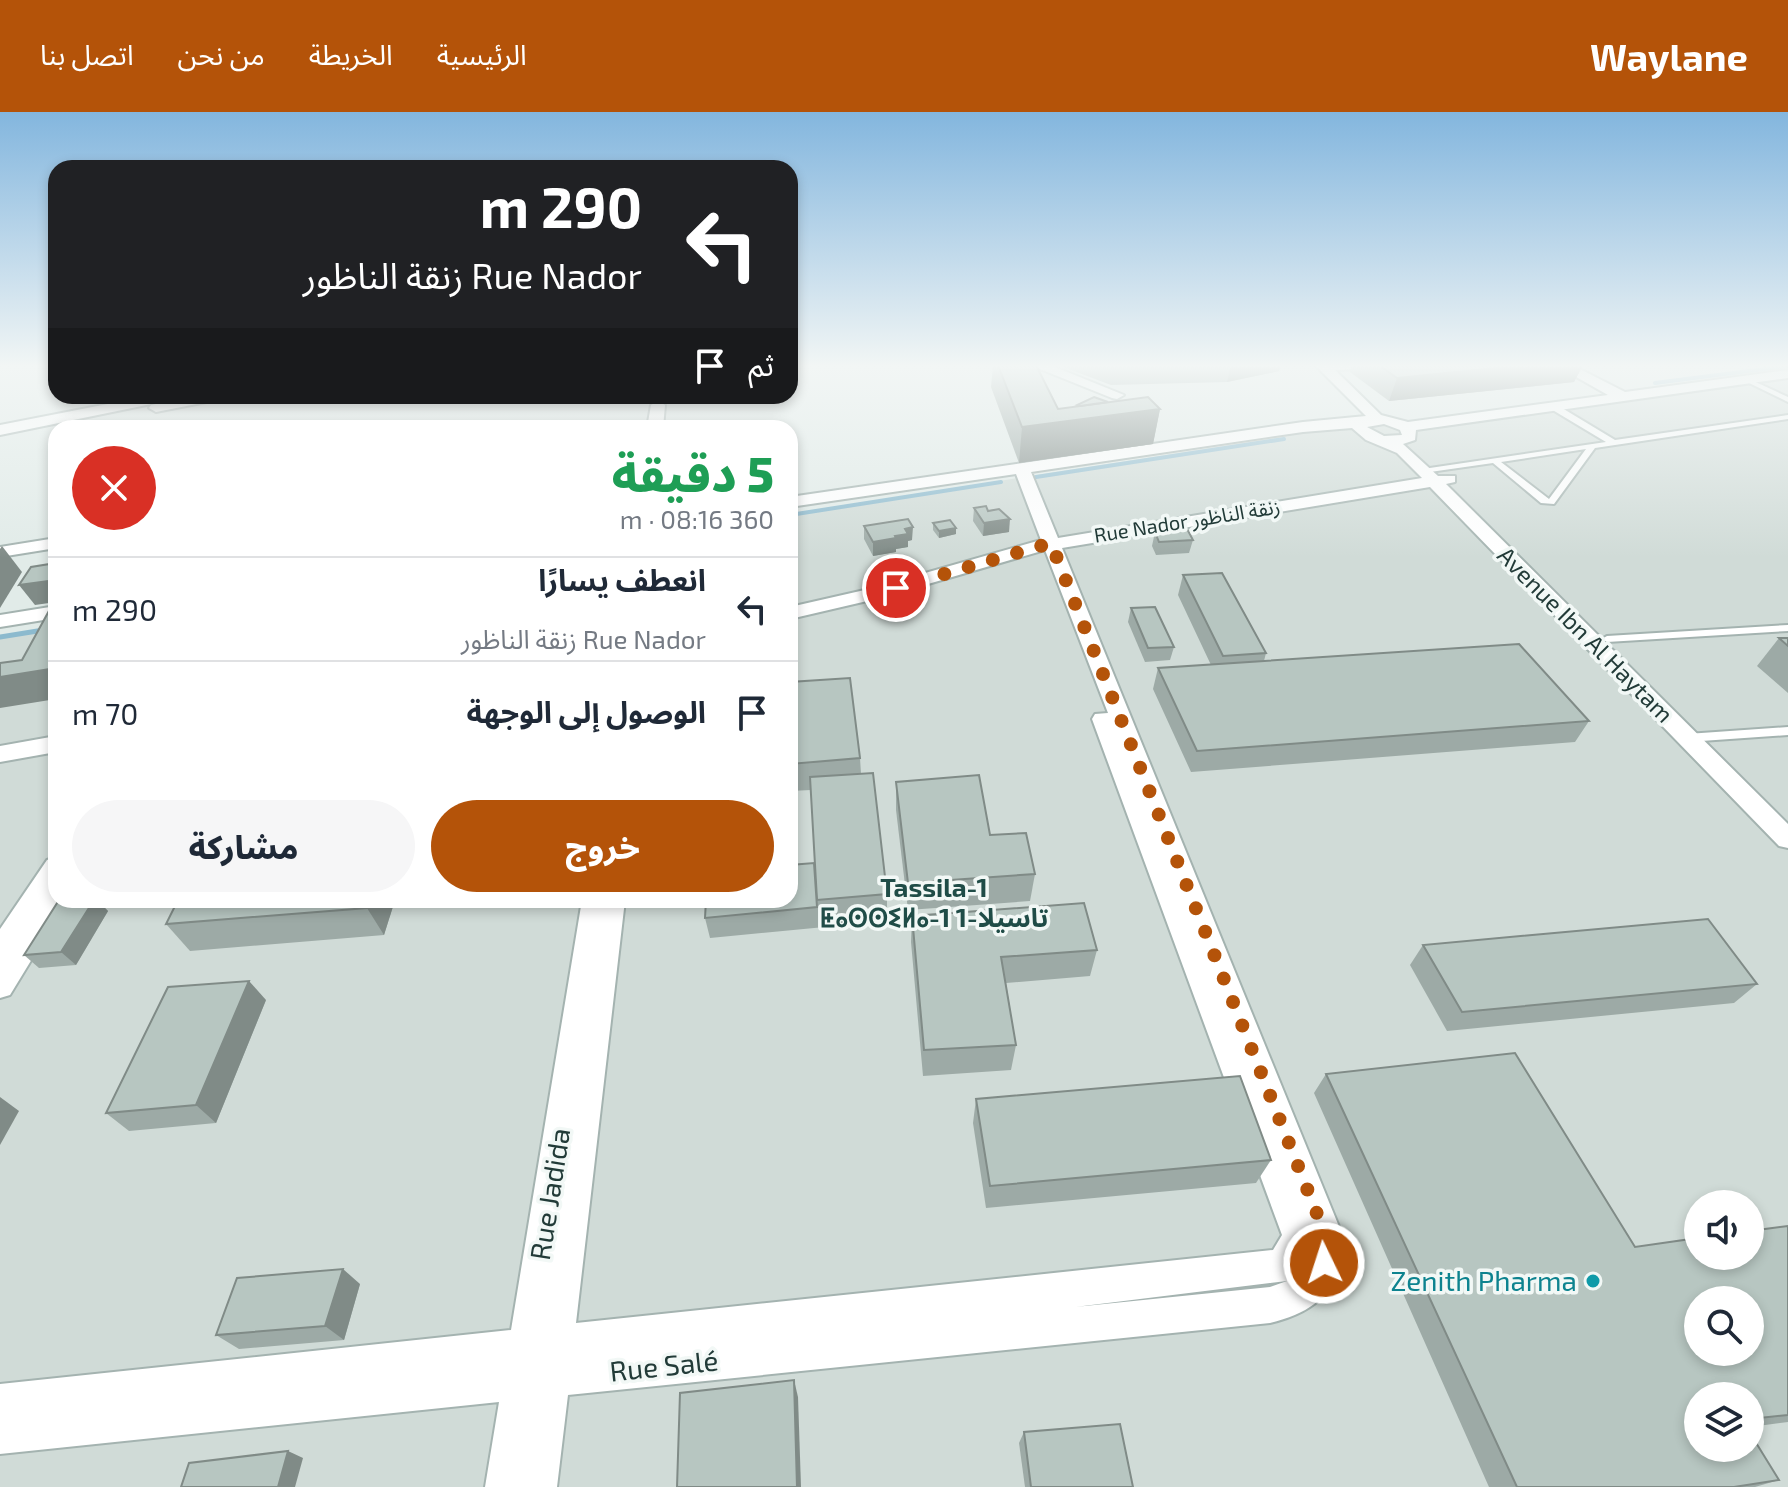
<!DOCTYPE html>
<html lang="ar">
<head>
<meta charset="utf-8">
<style>
  :root { --surface:#fff; --page:#f6f6f7; --text:#1f2937; --muted:#747a83; --line:#e0e1e3; --accent:#b45309 }
  body { margin:0; font-family:"Exo 2","Noto Sans Arabic","Noto Sans Tifinagh",sans-serif; background:var(--page); color:var(--text); direction:rtl; height:100vh; display:flex; flex-direction:column; font-size:30px; white-space:nowrap }
  * { box-sizing:border-box; margin:0 }
  p { font-size:26px; color:var(--muted) }
  .icon { flex:none; width:44px; height:44px; fill:none; stroke:currentColor; stroke-width:2; stroke-linecap:round; stroke-linejoin:round }
  .map { position:relative; flex:1; overflow:hidden; direction:ltr }
  .panel { position:absolute; left:48px; top:308px; width:750px; height:488px; display:flex; flex-direction:column; background:var(--surface); border-radius:24px; box-shadow:0 4px 12px #0003; direction:rtl }
  .panel>* { flex:none }
  .banner { position:absolute; left:48px; top:48px; width:750px; height:244px; border-radius:24px; box-shadow:0 4px 12px #0003; direction:rtl; background:#202124; color:#fff; overflow:hidden }
  .controls { position:absolute; left:1684px; top:1078px; display:grid; gap:16px }
  .controls a { display:grid; place-items:center; width:80px; height:80px; border-radius:50%; background:var(--surface); box-shadow:0 4px 12px #0003; font-size:40px }
  .pin { position:absolute; display:grid; place-items:center; width:68px; height:68px; color:#fff; margin:-34px; border:4px solid #fff; border-radius:50%; box-shadow:0 2px 8px #0007 }
  .me { position:absolute; width:88px; margin:-44px; rotate:356deg; stroke-linejoin:round; filter:drop-shadow(0 0 6px #0008) }
  .turn { display:flex; align-items:center; gap:28px; height:168px; padding:0 24px; font-size:36px }
  .turn .icon { width:104px; height:104px; stroke-width:2.5 }
  .turn b { display:block; font-size:56px; line-height:68px }
  .then { display:flex; align-items:center; height:76px; padding:0 24px; background:#0003; gap:16px; font-size:30px }
  .round { display:grid; place-items:center; flex:none; width:84px; height:84px; border-radius:42px; background:var(--page) }
  .overview { display:flex; align-items:center; justify-content:space-between; height:136px; padding:0 24px }
  h1 { font-size:48px; font-weight:800; line-height:60px; color:#1e9e55 }
  .primary-button { display:flex; gap:16px; margin-top:auto; padding:16px 24px }
  .primary-button a { flex:1; height:92px; border-radius:48px; background:var(--accent); color:#fff; font-size:32px; font-weight:800; line-height:92px; text-align:center }
  .primary-button a+a { background:var(--page); color:var(--text) }
  ul { padding:0; list-style:none }
  li { display:flex; align-items:center; gap:24px; height:104px; padding:0 24px; border-top:2px solid var(--line) }
  li div { flex:1 }
  li b { display:block; font-size:30px }
  li em { font-style:normal }
  header { display:flex; align-items:center; gap:48px; box-sizing:border-box; height:112px; padding:0 40px; background:var(--accent); color:#fff }
  header strong { font-size:38px }
  nav { display:flex; gap:44px; margin-inline-start:auto; font-size:28px }
  .map>svg:first-child { display:block }
  .built { fill:#d0dbd7; fill-rule:evenodd }
  .lines { fill:none; stroke-linecap:round; stroke-linejoin:round }
  .stream-far1 { stroke:#8cbace; stroke-width:4 }
  .stream { stroke:#8cbace; stroke-width:5 }
  .service-casing { stroke:#a4b3b0; stroke-width:4 }
  .minor-casing { stroke:#a4b3b0; stroke-width:4 }
  .tertiary-casing { stroke:#a4b3b0; stroke-width:4 }
  .service { fill:#fff; fill-rule:evenodd }
  .minor { fill:#fff; fill-rule:evenodd }
  .tertiary { fill:#fff; fill-rule:evenodd }
  .wall { fill:#9daaa6 }
  .shaded-wall { fill:#808b87 }
  .building { fill:#b7c6c1; stroke:#808b87; stroke-width:2; fill-rule:evenodd }
  .route { stroke:#b45309; stroke-width:14; stroke-dasharray:0 25.2 }
  .culture-dot { fill:#0f9aa8; stroke:#f2f8f6; stroke-width:3 }
  .labels { text-anchor:middle; stroke-width:7; stroke-linejoin:round; paint-order:stroke }
  .far-street-label { font-size:20px; fill:#223b38; stroke:#f2f8f6 }
  .street-label { font-size:24px; fill:#223b38; stroke:#f2f8f6 }
  .neighbourhood-label { font-size:26px; font-weight:bold; fill:#1f4c47; stroke:#f2f8f6 }
  .near-street-label { font-size:28px; fill:#223b38; stroke:#f2f8f6 }
  .near-culture-label { font-size:28px; fill:#0d838f; stroke:#f2f8f6; text-anchor:end }
</style>
</head>
<body>
<header>
<strong>Waylane</strong>
<nav><a>الرئيسية</a><a>الخريطة</a><a>من نحن</a><a>اتصل بنا</a></nav>
</header>
<div class="map">
<svg width="1788" height="1375" viewBox="0 0 1788 1375">
  <rect width="100%" height="100%" fill="#e1ebe8"/>
  <path class="built" d="M1788,266V1375H0V525L56,516V788H790V402L1310,320L1447,309ZM1698,1092H1750V1144H1698ZM1698,1188H1750V1240H1698ZM1698,1284H1750V1336H1698Z"/>
  <g class="lines">
    <g class="stream-far1">
      <path d="M1655,271L1788,254"/>
      <path d="M1036,365L1284,327"/>
      <path d="M790,403L1001,370"/>
    </g>
    <path class="stream" d="M0,525L56,516"/>
    <g class="service-casing">
      <g id="service">
        <path d="M1745,267H1749L1788,285V290L1745,269Z"/>
        <path d="M1551,293H1557L1615,328L1788,303V307L1595,336L1554,392L1541,391L1493,351L1423,361L1419,359L1423,357L1606,330L1551,297ZM1586,337L1549,387L1501,350Z"/>
        <path d="M1788,513V519L1607,530L1602,527L1607,524Z"/>
        <path d="M1788,615V623L1687,630L1681,626L1687,622Z"/>
      </g>
    </g>
    <g class="minor-casing">
      <g id="minor">
        <path d="M1030,253H1050L1124,283L1117,287L1112,286Z"/>
        <path d="M1315,253H1367L1360,257L1335,258L1381,303L1408,310L1608,283L1555,253H1572L1625,280L1788,258V266L1416,318L1415,328L1403,332L1438,364H1455V370L1446,372L1788,712V736L1779,734L1430,375L1062,436L1342,1122C1342,1175 1320,1199 1270,1211L568,1283L557,1375H485L499,1290L0,1342V1272L511,1218L582,788H625L576,1211L1273,1138L1282,1123L1092,607L1095,602L1108,601L1045,438L880,486L790,507V495L869,477L1041,428L1016,362L790,395V385L1303,310L1366,304ZM1384,312L1400,318L1402,323L1384,324L1367,315ZM1352,316L1366,328L1397,341L1422,366L1058,426L1031,360L1303,320ZM1287,1169L1270,1175L1075,1195Z"/>
        <path d="M658,289L665,293L663,316H647L651,293Z"/>
        <path d="M56,426V436L0,445V435Z"/>
        <path d="M56,494V506L0,515V503Z"/>
        <path d="M56,624V640L0,650V634Z"/>
        <path d="M56,745V788H68L10,883L0,886V817L47,748Z"/>
      </g>
    </g>
    <g class="tertiary-casing">
      <g id="tertiary">
        <path d="M149,284H178L171,288L0,323V313Z"/>
        <path d="M195,284H224L217,288L156,300L149,296L151,293Z"/>
      </g>
    </g>
    <use href="#service" class="service"/>
    <use href="#minor" class="minor"/>
    <use href="#tertiary" class="tertiary"/>
  </g>
  <g class="wall">
    <path d="M993,253H1036L1058,297L1076,295L1077,293L1108,290L1160,297L1153,332L1019,351L991,275Z"/>
    <path d="M1058,253H1281L1279,259L1227,270L1111,273Z"/>
    <path d="M1352,253H1583L1574,270L1389,289L1350,260Z"/>
    <path d="M974,396L988,399L1009,420L983,424L973,409Z"/>
    <path d="M933,411L956,416V422L939,426L933,418Z"/>
    <path d="M864,414L912,428L908,429V435L896,437V440L873,444L864,427Z"/>
    <path d="M1155,420L1193,428L1189,441L1156,443L1152,434Z"/>
    <path d="M1183,463L1266,541L1264,549L1589,609L1575,630L1191,660L1153,577L1158,556L1211,553L1178,483Z"/>
    <path d="M1131,496L1174,535L1170,548L1145,550L1128,510Z"/>
    <path d="M1779,526H1788V581L1757,554Z"/>
    <path d="M790,570L860,646L861,662L887,782V809L710,826L705,806L816,780L811,678L790,679Z"/>
    <path d="M896,670L1035,762L1030,789L908,798L896,698Z"/>
    <path d="M59,788H97L108,799L76,853L39,856L24,843Z"/>
    <path d="M395,788L384,823L190,839L166,812Z"/>
    <path d="M467,788H538V791L471,796Z"/>
    <path d="M912,804L1097,838L1090,864L1006,871L1016,933L1011,958L923,964L911,830Z"/>
    <path d="M1423,833L1757,872L1734,891L1447,919L1410,853Z"/>
    <path d="M266,888L216,1011L129,1019L106,1001Z"/>
    <path d="M1326,962L1635,1135L1788,1114V1310L1750,1315V1284H1698L1779,1368L1755,1375H1489L1314,981Z"/>
    <path d="M976,987L1271,1048L1256,1071L986,1096L973,1011Z"/>
    <path d="M360,1172L344,1228L239,1237L216,1223Z"/>
    <path d="M1024,1320L1133,1375H1025L1019,1331Z"/>
  </g>
  <g class="shaded-wall">
    <path d="M1231,253H1281L1279,259L1227,270Z"/>
    <path d="M1525,253H1583L1574,270L1389,289L1397,266Z"/>
    <path d="M1160,297L1153,332L1019,351L1022,315Z"/>
    <path d="M1010,407L1009,420L983,424L984,411Z"/>
    <path d="M913,415L912,428L908,429V435L896,437V440L873,444V430L895,424L905,417Z"/>
    <path d="M956,416V422L939,426V419Z"/>
    <path d="M2,434L22,460L0,496V437Z"/>
    <path d="M56,468V490L35,493L19,473Z"/>
    <path d="M56,556V587L0,596V565Z"/>
    <path d="M94,788H97L108,799L76,853L61,840Z"/>
    <path d="M369,788H395L384,823L367,796Z"/>
    <path d="M249,869L266,888L216,1011L196,993Z"/>
    <path d="M0,985L19,999L0,1033Z"/>
    <path d="M343,1157L360,1172L344,1228L325,1214Z"/>
    <path d="M794,1268L798,1285L801,1375H797Z"/>
    <path d="M288,1339L303,1346L295,1375H278Z"/>
  </g>
  <g class="building">
    <path d="M998,253H1036L1058,297L1148,285L1160,297L1022,315Z"/>
    <path d="M1379,253H1525L1397,266Z"/>
    <path d="M1094,285L1108,290L1080,294L1077,293Z"/>
    <path d="M986,394L988,399L999,397L1010,407L984,411L974,396Z"/>
    <path d="M908,407L913,415L905,417L908,422L895,424L896,426L873,430L864,414Z"/>
    <path d="M950,408L956,416L939,419L933,411Z"/>
    <path d="M1186,415L1193,428L1159,430L1155,420Z"/>
    <path d="M56,451V468L19,473L31,455Z"/>
    <path d="M1222,461L1266,541L1223,544L1183,463Z"/>
    <path d="M1155,495L1174,535L1148,536L1131,496Z"/>
    <path d="M56,496V556L0,565V551L22,548L50,497Z"/>
    <path d="M1779,526H1788V534Z"/>
    <path d="M1519,532L1589,609L1197,639L1158,556Z"/>
    <path d="M850,566L860,646L790,652V570Z"/>
    <path d="M873,661L887,782L817,788L810,665Z"/>
    <path d="M979,663L990,723L1026,721L1035,762L908,771L896,670Z"/>
    <path d="M814,751L817,795L705,806L706,788H790V753Z"/>
    <path d="M59,788H94L61,840L24,843Z"/>
    <path d="M178,788H369L367,796L166,812Z"/>
    <path d="M1084,791L1097,838L1001,845L1016,933L924,938L912,804Z"/>
    <path d="M1708,807L1757,872L1462,900L1423,833Z"/>
    <path d="M249,869L196,993L106,1001L168,875Z"/>
    <path d="M1515,941L1635,1135L1698,1126V1144H1750V1119L1788,1114V1303L1750,1307V1284H1698V1336H1750V1321L1779,1368L1734,1375H1517L1326,962ZM1698,1188H1750V1240H1698Z"/>
    <path d="M1240,964L1271,1048L990,1074L976,987Z"/>
    <path d="M343,1157L325,1214L216,1223L237,1166Z"/>
    <path d="M794,1268L797,1375H677L680,1281Z"/>
    <path d="M1120,1312L1133,1375H1031L1024,1320Z"/>
    <path d="M288,1339L278,1375H181L189,1351Z"/>
  </g>
  <linearGradient id="sky" x2="0" y2="1"><stop stop-color="#83b6de"/><stop offset="0.57" stop-color="#f2f6f5"/><stop offset="1" stop-color="#f2f6f5" stop-opacity="0"/></linearGradient>
  <rect width="1788" height="446" fill="url(#sky)"/>
  <g class="lines">
    <path class="route" d="M896,476L1051,431L1325,1122L1324,1151"/>
  </g>
  <circle class="culture-dot" cx="1593" cy="1169" r="8"/>
  <g class="labels">
    <g class="far-street-label">
      <text transform="translate(1187 409) rotate(-9)" y="7">Rue Nador زنقة الناظور</text>
    </g>
    <g class="street-label">
      <text transform="translate(1585 523) rotate(45)" y="8">Avenue Ibn Al Haytam</text>
    </g>
    <g class="neighbourhood-label">
      <text x="934" y="785">Tassila-1<tspan x="934" dy="30">ⵟⴰⵙⵙⵉⵍⴰ-1 1-تاسيلا</tspan></text>
    </g>
    <g class="near-street-label">
      <text transform="translate(550 1082) rotate(-81)" y="10">Rue Jadida</text>
      <text transform="translate(664 1254) rotate(-6)" y="10">Rue Salé</text>
    </g>
    <g class="near-culture-label">
      <text x="1577" y="1179">Zenith Pharma</text>
    </g>
  </g>
</svg>
<div class="controls">
<a><svg class="icon" aria-label="sound" viewBox="0 0 24 24"><path d="M4 9h4l5-4v14l-5-4H4zM17 9q2 3 0 6"/></svg></a>
<a><svg class="icon" aria-label="search" viewBox="0 0 24 24"><circle cx="10" cy="10" r="6"/><path d="M15 15l6 6"/></svg></a>
<a><svg class="icon" aria-label="layers" viewBox="0 0 24 24"><path d="M12 4l9 5-9 5-9-5zM3 14l9 5 9-5"/></svg></a>
</div>
<div class="pin" style="left:896px;top:476px;background:#d93025"><svg class="icon" aria-label="arrive" viewBox="0 0 24 24"><path d="M6 21V4h12l-3 4 3 4H6"/></svg></div>
<svg class="me" style="left:1324px;top:1151px" viewBox="-20 -20 40 40"><circle r="17" fill="#b45309" stroke="#fff" stroke-width="3"/><path d="M0-11L8 9 0 5-8 9z" fill="#fff"/></svg>
<div class="banner">
<div class="turn"><svg class="icon" aria-label="left" viewBox="0 0 24 24"><path d="M17 20v-9H6M10 6l-5 5 5 5"/></svg><div><b>290 m</b>Rue Nador زنقة الناظور</div></div>
<div class="then">ثم<svg class="icon" aria-label="arrive" viewBox="0 0 24 24"><path d="M6 21V4h12l-3 4 3 4H6"/></svg></div>
</div>
<section class="panel">
<div class="overview"><div><h1>5 دقيقة</h1><p>360 m · 08:16</p></div><a class="round" style="background:#d93025;color:#fff"><svg class="icon" aria-label="close" viewBox="0 0 24 24"><path d="M6 6l12 12M18 6L6 18"/></svg></a></div>
<ul>
<li><svg class="icon" aria-label="left" viewBox="0 0 24 24"><path d="M17 20v-9H6M10 6l-5 5 5 5"/></svg><div><b>انعطف يسارًا</b><p>Rue Nador زنقة الناظور</p></div><em>290 m</em></li>
<li><svg class="icon" aria-label="arrive" viewBox="0 0 24 24"><path d="M6 21V4h12l-3 4 3 4H6"/></svg><div><b>الوصول إلى الوجهة</b></div><em>70 m</em></li>
</ul>
<div class="primary-button"><a>خروج</a><a>مشاركة</a></div>
</section>
</div>
</body>
</html>
